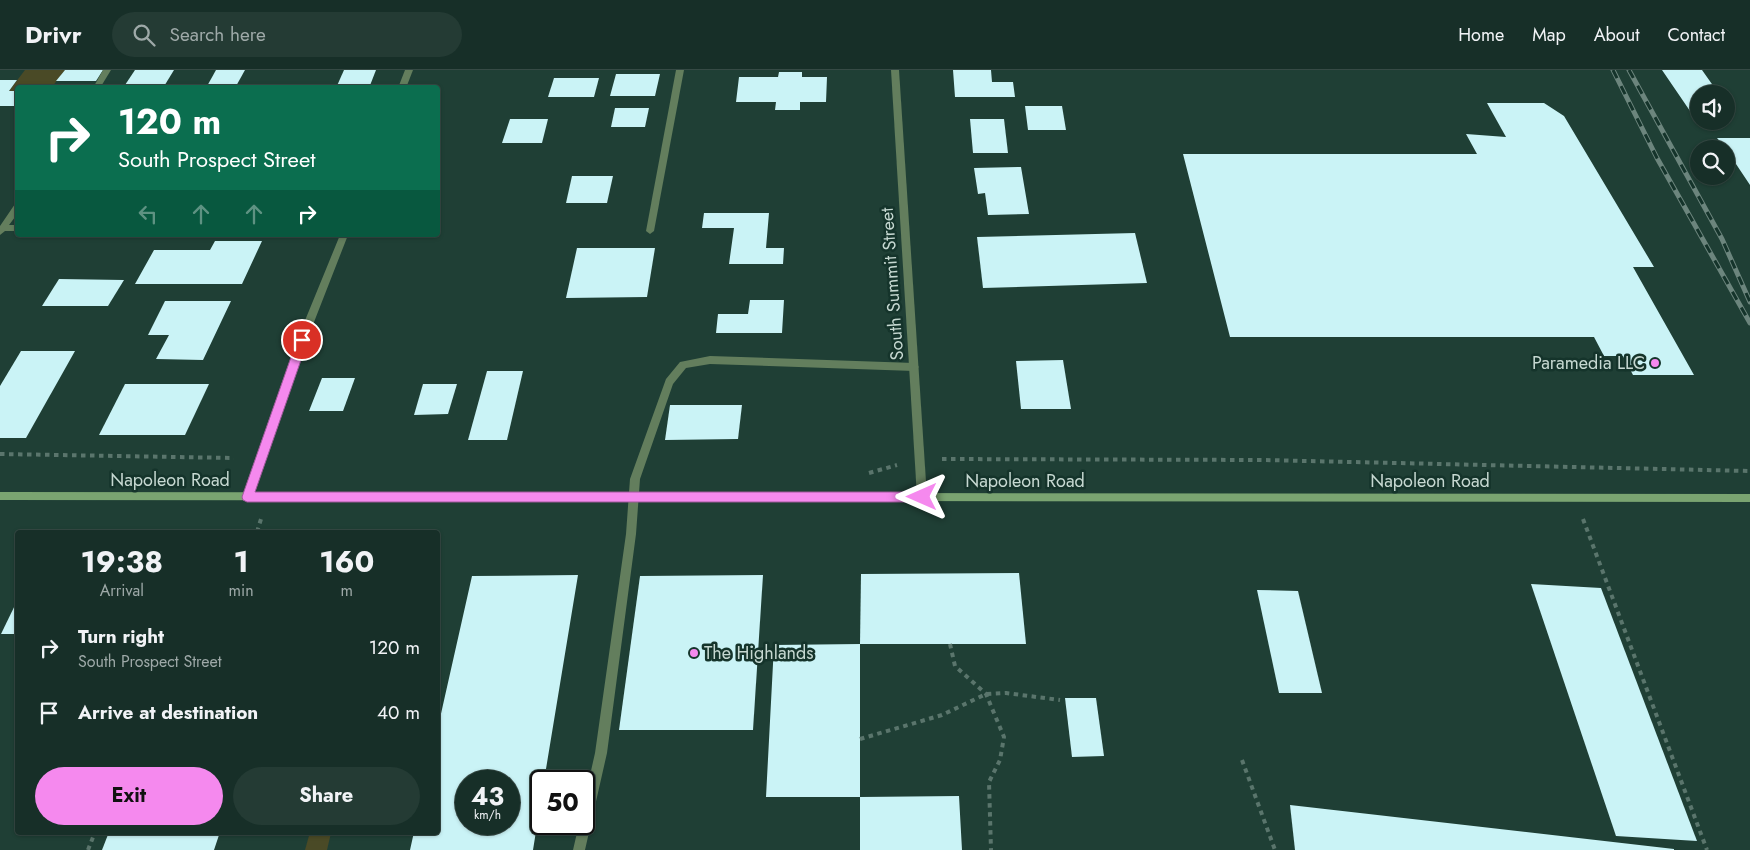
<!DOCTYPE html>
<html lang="en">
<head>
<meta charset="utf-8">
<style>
  :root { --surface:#172f28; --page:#243b34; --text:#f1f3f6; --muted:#9ea9a8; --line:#364a45; --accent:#f589ee }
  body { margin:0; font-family:Jost,sans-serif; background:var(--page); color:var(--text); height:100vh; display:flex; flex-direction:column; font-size:19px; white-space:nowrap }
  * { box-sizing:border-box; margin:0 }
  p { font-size:16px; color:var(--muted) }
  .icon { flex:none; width:28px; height:28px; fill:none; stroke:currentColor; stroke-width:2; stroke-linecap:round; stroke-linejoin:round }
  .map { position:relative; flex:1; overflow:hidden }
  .panel { position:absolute; left:15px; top:460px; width:425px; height:305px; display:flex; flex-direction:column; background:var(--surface); border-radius:5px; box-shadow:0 1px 4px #0004,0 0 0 1px var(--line) }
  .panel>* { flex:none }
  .top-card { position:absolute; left:15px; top:15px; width:425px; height:152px; border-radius:5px; box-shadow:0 1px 4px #0004,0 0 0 1px var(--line); background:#0b6e4f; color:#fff; overflow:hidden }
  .fabs { position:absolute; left:1690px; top:15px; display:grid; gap:10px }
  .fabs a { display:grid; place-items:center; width:45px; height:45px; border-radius:50%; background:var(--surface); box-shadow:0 1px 4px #0004,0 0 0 1px var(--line); font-size:25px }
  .speed { position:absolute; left:455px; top:700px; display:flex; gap:10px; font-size:25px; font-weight:700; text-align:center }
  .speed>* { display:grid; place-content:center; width:65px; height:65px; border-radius:50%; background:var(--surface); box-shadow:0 1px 4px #0004,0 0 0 1px var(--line); line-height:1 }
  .speed small { font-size:12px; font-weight:400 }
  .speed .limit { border:2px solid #111; border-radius:8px; background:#fff; color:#111 }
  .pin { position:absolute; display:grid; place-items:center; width:42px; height:42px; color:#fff; margin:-21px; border:2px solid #fff; border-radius:50%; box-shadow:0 1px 5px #0007 }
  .me { position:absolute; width:55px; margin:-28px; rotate:270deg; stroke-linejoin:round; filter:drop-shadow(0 0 4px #0008) }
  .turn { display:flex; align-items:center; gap:18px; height:105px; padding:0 20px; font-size:22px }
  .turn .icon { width:65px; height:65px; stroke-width:2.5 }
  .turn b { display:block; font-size:35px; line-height:42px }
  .lanes { display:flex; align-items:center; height:48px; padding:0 20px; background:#0003; justify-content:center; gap:25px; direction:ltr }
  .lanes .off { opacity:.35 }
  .eta { display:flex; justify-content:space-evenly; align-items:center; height:85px; text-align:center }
  .eta b { font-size:30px; font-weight:700; line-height:35px }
  .cta { display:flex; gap:10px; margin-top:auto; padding:10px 20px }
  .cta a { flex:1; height:58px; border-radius:30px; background:var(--accent); color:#111; font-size:20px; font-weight:700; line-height:58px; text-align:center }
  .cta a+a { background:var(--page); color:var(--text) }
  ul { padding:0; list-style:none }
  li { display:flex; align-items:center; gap:15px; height:65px; padding:0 20px }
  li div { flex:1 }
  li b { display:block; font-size:19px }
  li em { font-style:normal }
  header { display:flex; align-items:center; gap:30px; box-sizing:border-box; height:70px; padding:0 25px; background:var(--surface); border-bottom:1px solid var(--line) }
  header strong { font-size:24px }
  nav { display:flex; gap:28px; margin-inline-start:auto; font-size:18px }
  .search { width:350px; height:45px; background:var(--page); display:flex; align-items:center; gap:12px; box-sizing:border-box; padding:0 18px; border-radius:28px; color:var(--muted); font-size:19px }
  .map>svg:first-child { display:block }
  .green { fill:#4a4a26 }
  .building { fill:#caf3f6; fill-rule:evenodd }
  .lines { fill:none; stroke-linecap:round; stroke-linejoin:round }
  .path { stroke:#5a756c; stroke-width:4; stroke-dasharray:4.5 4.5; stroke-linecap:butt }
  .lane { fill:#637e5d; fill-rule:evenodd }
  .street { fill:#637e5d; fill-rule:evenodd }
  .secondary { fill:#7aa471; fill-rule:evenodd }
  .rail-casing { stroke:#6c857d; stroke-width:5 }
  .rail { stroke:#15342b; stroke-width:3; stroke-dasharray:9; stroke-linecap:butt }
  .route { fill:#f589ee; stroke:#9f599b }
  .poi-dot { fill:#f589ee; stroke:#15342b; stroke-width:2 }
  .labels { text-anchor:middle; stroke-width:5; stroke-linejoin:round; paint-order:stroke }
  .street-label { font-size:18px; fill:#c6d8d1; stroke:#15342b }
  .poi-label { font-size:18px; fill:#c6d8d1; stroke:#15342b; text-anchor:end }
</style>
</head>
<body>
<header>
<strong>Drivr</strong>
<div class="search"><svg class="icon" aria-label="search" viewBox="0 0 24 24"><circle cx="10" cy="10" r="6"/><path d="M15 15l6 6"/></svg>Search here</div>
<nav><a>Home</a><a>Map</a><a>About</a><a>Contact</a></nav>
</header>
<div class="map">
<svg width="1750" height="780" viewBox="0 0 1750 780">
  <rect width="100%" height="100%" fill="#1f3f35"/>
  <g class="green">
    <path d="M25,0H65L52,17L18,18L17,21H9Z"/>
    <path d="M310,762L331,763L327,780H305Z"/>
  </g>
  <g class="building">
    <path d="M65,0H103L96,11H56Z"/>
    <path d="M135,0H174L163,18H123Z"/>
    <path d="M216,0H245L235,18H206Z"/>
    <path d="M344,0H376L369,18H336Z"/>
    <path d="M953,0H991L992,12H1013L1015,27H955Z"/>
    <path d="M1662,0H1702L1719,24H1699V41H1690Z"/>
    <path d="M779,2H802V7H827L826,32H800V40H775L776,32H736L739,7H778Z"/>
    <path d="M616,4H660L655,26H610Z"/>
    <path d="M554,8H599L594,27H548Z"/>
    <path d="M0,10H17L9,21H18V36H0Z"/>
    <path d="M1487,33H1544L1564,46L1654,197H1633L1694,305H1633L1623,286H1604L1594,267H1230L1183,84H1477L1466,64L1506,67Z"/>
    <path d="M1025,36H1062L1066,60H1028Z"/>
    <path d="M615,38H649L645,57H611Z"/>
    <path d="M510,49H548L542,73H502Z"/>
    <path d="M970,49H1004L1008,83H973Z"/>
    <path d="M1717,68H1750V115L1726,79Z"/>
    <path d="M1021,97L1029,144L988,145L985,123L978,124L974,98Z"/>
    <path d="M572,106H613L607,133H566Z"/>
    <path d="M704,143H769L766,178H784L783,194H729L734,158H702Z"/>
    <path d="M1135,163L1147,213L983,218L977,167Z"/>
    <path d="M215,171H262L242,214H135L154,180H210Z"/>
    <path d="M577,178H655L647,227L566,228Z"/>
    <path d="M59,209L124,210L108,236H42Z"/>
    <path d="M750,230H784L782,263H716L718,244H748Z"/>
    <path d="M165,231H231L203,290L156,289L169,265H148Z"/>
    <path d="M21,281H75L26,368H0V316Z"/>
    <path d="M1063,290L1071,339H1021L1016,291Z"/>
    <path d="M487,301H523L507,370H468Z"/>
    <path d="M322,308H355L343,341H309Z"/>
    <path d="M125,314H209L185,365H99Z"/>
    <path d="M423,314H457L448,344L414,345Z"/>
    <path d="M670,335H742L738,369L665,370Z"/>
    <path d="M1019,503L1026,574H860L861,504Z"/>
    <path d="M578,505L544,711H541V730L533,780H410L414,762H438V657L472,506ZM466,711H509V754H466Z"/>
    <path d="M763,505L753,660H619L640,506Z"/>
    <path d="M1531,514L1601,518L1697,771L1616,766Z"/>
    <path d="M1257,520L1298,521L1322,623H1279Z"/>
    <path d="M18,529V564H1Z"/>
    <path d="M860,574V727L959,726L962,780H860V727H766L774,575Z"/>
    <path d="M1065,628H1096L1104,686L1072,687Z"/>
    <path d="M1290,735L1674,779V780H1295Z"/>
    <path d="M109,762H220L214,780H102Z"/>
  </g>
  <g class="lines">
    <g class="path">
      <path d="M0,384L234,388"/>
      <path d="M942,389L1263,390L1750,401"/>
      <path d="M869,403L897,395"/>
      <path d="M1583,449L1707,780"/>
      <path d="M257,462L261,449"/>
      <path d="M950,574L955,596L986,624L1004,667L1000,690L989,712L991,780"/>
      <path d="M860,669L942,645L986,624L1006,623L1060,630"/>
      <path d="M1242,690L1275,780"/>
      <path d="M88,780L95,762"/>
    </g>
    <g class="lane">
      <path d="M103,0H111L100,18H93Z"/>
      <path d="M676,0H684L654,161L650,164L646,161Z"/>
      <path d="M18,133V143L9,155H18V161H5L0,165V156L15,134Z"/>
      <path d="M710,286L914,293L919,297L914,301L710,294L686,298L673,314L640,409L636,464L607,683L585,780H573L579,754H584V732L595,683L626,464L630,409L666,309L680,292Z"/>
    </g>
    <g class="street">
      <path d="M405,0H413L406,18H398Z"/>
      <path d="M891,0H899L927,427L926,430L922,431L918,430L917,427Z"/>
      <path d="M340,165H348L307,270L252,427L251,430L247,431L243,430L242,427L297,270Z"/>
    </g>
    <path class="secondary" d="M0,422L1750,424V432L0,430Z"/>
    <g class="rail-casing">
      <g id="rail">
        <path d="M1613,0L1657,88L1750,253"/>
        <path d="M1629,0L1722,169L1750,232"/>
      </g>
    </g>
    <use href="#rail" class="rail"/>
  </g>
  <path class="route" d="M302,266L308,270L255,422H922L926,423L928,427L926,430L922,432H247L243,430L242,427L297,270Z"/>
  <g class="poi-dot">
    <circle cx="1655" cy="293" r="5"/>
    <circle cx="694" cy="583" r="5"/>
  </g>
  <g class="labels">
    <g class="street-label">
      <text transform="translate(892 214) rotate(-94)" y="6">South Summit Street</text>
      <text x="170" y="416">Napoleon Road</text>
      <text x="1025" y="417">Napoleon Road</text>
      <text x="1430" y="417">Napoleon Road</text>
    </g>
    <g class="poi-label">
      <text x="1645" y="299">Paramedia LLC</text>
      <text x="704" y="589" text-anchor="start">The Highlands</text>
    </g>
  </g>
</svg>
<div class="fabs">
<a><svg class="icon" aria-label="sound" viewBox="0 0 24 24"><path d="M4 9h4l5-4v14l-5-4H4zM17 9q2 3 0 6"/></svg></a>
<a><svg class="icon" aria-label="search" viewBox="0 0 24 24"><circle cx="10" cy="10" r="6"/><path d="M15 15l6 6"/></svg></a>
</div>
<div class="speed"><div>43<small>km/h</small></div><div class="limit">50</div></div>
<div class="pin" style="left:302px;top:270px;background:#d93025"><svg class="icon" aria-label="arrive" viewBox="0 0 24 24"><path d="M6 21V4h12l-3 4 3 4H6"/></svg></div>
<svg class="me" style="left:922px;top:427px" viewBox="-20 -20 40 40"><path d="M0-17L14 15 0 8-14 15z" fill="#f589ee" stroke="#fff" stroke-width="4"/></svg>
<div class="top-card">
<div class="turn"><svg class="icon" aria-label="right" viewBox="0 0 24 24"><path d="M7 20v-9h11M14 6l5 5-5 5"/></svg><div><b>120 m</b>South Prospect Street</div></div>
<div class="lanes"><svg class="icon off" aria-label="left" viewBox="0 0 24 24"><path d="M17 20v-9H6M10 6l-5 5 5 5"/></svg><svg class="icon off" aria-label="ahead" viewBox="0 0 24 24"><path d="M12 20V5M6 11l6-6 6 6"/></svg><svg class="icon off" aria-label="ahead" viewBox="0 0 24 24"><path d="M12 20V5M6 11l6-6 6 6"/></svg><svg class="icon" aria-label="right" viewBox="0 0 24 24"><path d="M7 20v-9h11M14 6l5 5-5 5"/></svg></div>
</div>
<section class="panel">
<div class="eta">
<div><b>19:38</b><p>Arrival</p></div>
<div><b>1</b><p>min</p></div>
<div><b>160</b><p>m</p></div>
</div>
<ul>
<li><svg class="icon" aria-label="right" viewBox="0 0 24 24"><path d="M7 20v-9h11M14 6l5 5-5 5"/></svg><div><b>Turn right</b><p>South Prospect Street</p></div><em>120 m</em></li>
<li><svg class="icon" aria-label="arrive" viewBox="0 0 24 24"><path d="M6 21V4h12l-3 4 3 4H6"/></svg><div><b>Arrive at destination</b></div><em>40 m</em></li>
</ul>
<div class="cta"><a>Exit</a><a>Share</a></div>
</section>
</div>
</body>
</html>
